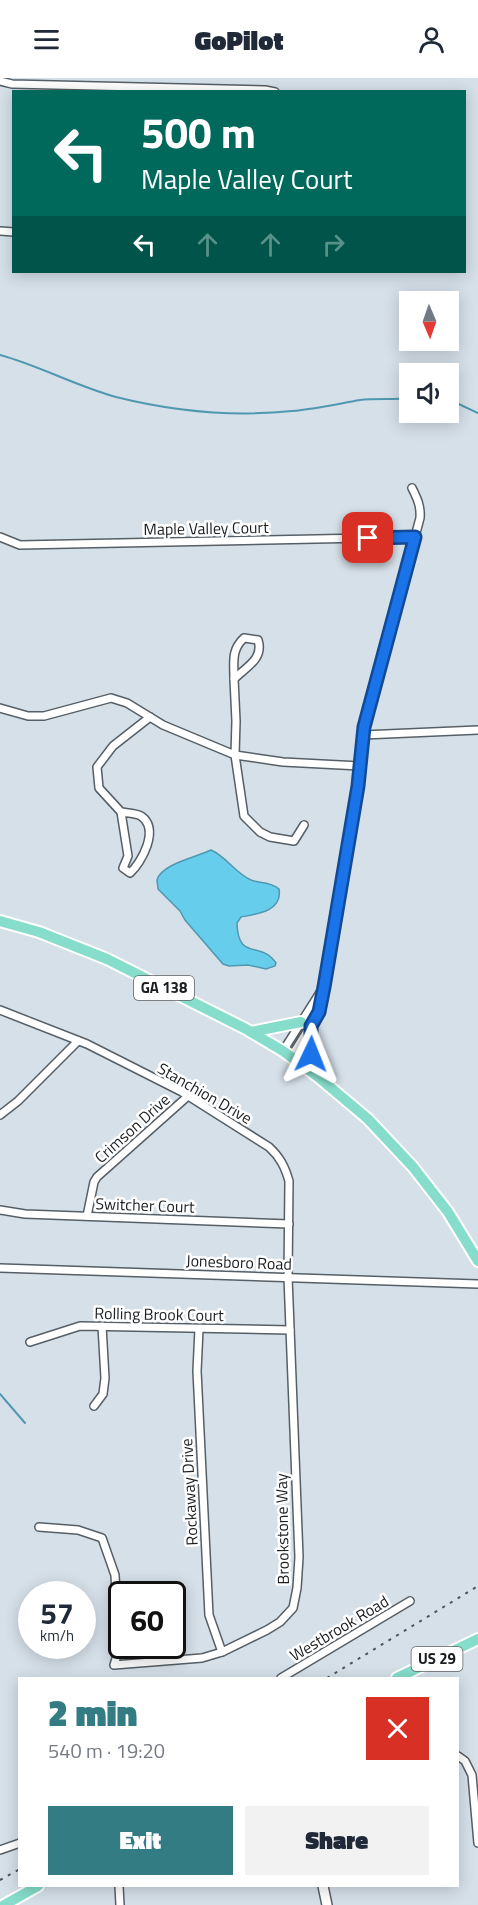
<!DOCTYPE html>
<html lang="en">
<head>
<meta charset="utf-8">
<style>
  :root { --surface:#fff; --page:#f2f2f3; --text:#1f2937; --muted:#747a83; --accent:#337c83 }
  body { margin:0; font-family:"Titillium Web",sans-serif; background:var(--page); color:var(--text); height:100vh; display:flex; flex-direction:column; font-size:22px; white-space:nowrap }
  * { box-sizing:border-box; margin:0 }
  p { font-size:20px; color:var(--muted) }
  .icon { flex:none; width:33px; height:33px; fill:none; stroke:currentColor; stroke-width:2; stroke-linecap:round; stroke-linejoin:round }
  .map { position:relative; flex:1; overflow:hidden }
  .sheet { position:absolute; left:18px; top:1599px; width:441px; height:210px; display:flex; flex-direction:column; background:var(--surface); border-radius:0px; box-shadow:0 3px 15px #0003 }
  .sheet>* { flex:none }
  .top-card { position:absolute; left:12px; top:12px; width:454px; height:183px; border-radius:0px; box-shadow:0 3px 15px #0003; background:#00695c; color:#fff; overflow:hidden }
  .needle { width:39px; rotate:178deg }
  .controls { position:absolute; left:399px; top:213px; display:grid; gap:12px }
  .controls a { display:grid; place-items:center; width:60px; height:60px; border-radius:0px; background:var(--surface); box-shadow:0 3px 15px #0003; font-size:30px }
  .speed { position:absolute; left:18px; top:1503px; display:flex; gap:12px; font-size:30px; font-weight:700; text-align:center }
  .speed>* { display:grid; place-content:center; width:78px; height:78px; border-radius:50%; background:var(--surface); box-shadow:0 3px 15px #0003; line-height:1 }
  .speed small { font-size:15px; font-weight:400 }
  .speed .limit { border:3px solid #111; border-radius:9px; background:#fff; color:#111 }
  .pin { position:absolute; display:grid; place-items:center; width:51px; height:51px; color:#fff; margin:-26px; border-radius:12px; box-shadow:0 3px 9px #0006 }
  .me { position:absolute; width:66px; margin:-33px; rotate:2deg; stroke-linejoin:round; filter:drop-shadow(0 0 4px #0008) }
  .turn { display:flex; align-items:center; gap:21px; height:126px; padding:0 30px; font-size:27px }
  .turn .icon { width:78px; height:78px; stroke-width:2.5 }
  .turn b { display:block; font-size:42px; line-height:51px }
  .lanes { display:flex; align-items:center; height:57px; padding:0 30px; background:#0003; justify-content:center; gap:30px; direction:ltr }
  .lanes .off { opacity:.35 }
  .round { display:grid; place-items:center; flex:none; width:63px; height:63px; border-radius:0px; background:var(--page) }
  .headline { display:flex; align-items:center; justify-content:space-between; height:102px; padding:0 30px }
  h1 { font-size:36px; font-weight:800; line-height:45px; color:var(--accent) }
  .cta { display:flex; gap:12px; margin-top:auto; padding:12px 30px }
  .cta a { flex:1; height:69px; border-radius:0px; background:var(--accent); color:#fff; font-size:24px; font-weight:800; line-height:69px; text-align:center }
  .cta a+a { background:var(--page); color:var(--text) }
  header { display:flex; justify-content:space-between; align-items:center; height:78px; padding:0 30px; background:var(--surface); font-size:27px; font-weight:800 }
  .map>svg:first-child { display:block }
  .water { fill:#67cded; stroke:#5098b0; stroke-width:1.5 }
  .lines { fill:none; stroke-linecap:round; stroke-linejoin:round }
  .stream { stroke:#5098b0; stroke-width:2 }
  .minor-casing { stroke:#565f66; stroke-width:10 }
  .tertiary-casing { stroke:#565f66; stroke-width:12 }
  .primary-casing { stroke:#fff; stroke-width:14 }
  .minor { stroke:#fff; stroke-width:7 }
  .tertiary { stroke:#fff; stroke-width:9 }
  .primary { stroke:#86ddcb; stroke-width:10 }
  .rail { stroke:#4e5459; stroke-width:2; stroke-dasharray:3 6; stroke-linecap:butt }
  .route-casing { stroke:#114b97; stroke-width:15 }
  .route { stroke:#1a73e8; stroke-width:10 }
  .labels { text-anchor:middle; stroke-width:5; stroke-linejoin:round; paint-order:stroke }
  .shield { fill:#fff; stroke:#5f6264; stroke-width:1.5 }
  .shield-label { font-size:15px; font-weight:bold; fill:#1a1e21 }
  .street-label { font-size:16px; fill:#1a1e21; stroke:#fff }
</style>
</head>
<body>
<header><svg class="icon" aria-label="menu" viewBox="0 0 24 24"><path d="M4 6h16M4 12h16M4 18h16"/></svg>GoPilot<svg class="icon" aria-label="person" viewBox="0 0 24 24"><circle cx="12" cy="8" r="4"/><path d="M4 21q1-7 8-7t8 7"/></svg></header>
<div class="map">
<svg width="478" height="1827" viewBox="0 0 478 1827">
  <rect width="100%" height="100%" fill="#d6e0e9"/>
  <path class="water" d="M211,772C227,779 235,795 251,802C261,806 269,803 279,811C283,833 257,836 241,839L237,845C238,884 261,862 276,885L275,888L266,891L248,887L229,888L223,886L185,842L180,833L158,811C158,808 157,805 157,802C161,786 197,779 211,772Z"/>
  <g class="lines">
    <g class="stream">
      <path d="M0,277C40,288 76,308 116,319C172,333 234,339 292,333C315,331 337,326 360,322C376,320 393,322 410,320"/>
      <path d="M448,321L478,335"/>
      <path d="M0,1316L25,1345"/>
    </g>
    <g class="minor-casing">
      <g id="minor">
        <path d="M0,3L12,6L265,12L275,14"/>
        <path d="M0,153L14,154"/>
        <path d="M0,459L20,467L415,459"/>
        <path d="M244,560L258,562C264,581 246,589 234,601C234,584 231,572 244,560Z"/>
        <path d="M234,601L236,643L235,677L244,738L260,754L270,759L294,763L304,747"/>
        <path d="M0,630L28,638H44L111,620L127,625L163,647L235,677L283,684L360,688"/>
        <path d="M363,657L478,652"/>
        <path d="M121,734C127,735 136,735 141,738C160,751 142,784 130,795L123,790L128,778Z"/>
        <path d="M121,734L99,710L97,689L113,668L150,639"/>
        <path d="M0,932L87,966L182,1014L269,1069C280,1079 285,1089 289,1103L288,1199L299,1479L297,1510L293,1530L280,1544L267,1552L222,1574L202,1580L114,1587L119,1571L115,1497L102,1460L78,1452L39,1449"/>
        <path d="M283,973L321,913"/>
        <path d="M291,979L319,934L358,708L364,649L420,440C421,428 417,420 412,410"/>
        <path d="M0,1037L18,1023L78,963"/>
        <path d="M0,1132L25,1136L289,1146"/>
        <path d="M87,1138L94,1104L97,1099L188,1018"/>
        <path d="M0,1190L478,1206"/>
        <path d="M199,1251L197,1293L209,1537L222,1574"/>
        <path d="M30,1264L80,1248L290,1252"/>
        <path d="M94,1328L103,1316L105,1300L102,1248"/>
        <path d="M281,1600L410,1523"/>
        <path d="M458,1678L465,1683L472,1697L478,1765"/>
        <path d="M0,1772L20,1765"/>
        <path d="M119,1808L120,1827"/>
      </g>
    </g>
    <g class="tertiary-casing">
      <path id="tertiary" d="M323,1808L327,1827"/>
    </g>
    <g class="primary-casing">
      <g id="primary">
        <path d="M0,843L39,854L107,881L246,951L283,973L317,998L368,1041L413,1089L448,1134L478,1183"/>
        <path d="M311,948V976L317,998"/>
        <path d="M251,954L301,944"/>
        <path d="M397,1600L478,1561"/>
        <path d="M4,1827L38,1808"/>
      </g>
    </g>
    <use href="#minor" class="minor"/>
    <use href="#tertiary" class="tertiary"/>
    <use href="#primary" class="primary"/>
    <g class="rail">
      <path d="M327,1600L478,1508"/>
      <path d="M0,1802L20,1791"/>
    </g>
  </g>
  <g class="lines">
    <g class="route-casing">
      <path id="route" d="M311,976V948L319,934L324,909L358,708L364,649L415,459L368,460"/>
    </g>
    <use href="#route" class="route"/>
  </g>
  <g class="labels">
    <g class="shield">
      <rect x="134" y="898" width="60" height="24" rx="4.5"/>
      <rect x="411.5" y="1569" width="51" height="24" rx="4.5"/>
    </g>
    <g class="shield-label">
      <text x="164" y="915">GA 138</text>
      <text x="437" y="1586">US 29</text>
    </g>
    <g class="street-label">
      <text transform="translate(206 450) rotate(-1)" y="6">Maple Valley Court</text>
      <text transform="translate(205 1015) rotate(30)" y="6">Stanchion Drive</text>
      <text transform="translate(132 1050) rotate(-42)" y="6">Crimson Drive</text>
      <text transform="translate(145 1127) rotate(2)" y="6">Switcher Court</text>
      <text transform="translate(239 1184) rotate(2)" y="6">Jonesboro Road</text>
      <text transform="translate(159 1236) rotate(1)" y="6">Rolling Brook Court</text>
      <text transform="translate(189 1414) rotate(-93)" y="6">Rockaway Drive</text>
      <text transform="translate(282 1451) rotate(-91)" y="6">Brookstone Way</text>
      <text transform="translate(339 1550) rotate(-31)" y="6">Westbrook Road</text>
    </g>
  </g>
</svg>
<div class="controls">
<a><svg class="needle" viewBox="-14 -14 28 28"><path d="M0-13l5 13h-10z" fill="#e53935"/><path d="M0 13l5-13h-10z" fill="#747a83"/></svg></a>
<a><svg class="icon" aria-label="sound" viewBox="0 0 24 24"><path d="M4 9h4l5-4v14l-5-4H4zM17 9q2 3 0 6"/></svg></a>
</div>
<div class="speed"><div>57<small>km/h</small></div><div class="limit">60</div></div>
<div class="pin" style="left:368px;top:460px;background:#d93025"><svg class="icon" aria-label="arrive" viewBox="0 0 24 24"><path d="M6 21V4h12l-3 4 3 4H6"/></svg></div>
<svg class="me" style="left:311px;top:976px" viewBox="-20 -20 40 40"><path d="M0-17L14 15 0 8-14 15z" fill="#1a73e8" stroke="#fff" stroke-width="4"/></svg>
<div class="top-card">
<div class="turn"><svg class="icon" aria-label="left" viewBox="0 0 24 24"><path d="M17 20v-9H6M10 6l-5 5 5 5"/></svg><div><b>500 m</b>Maple Valley Court</div></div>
<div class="lanes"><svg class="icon" aria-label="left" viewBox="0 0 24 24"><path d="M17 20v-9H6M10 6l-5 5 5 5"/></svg><svg class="icon off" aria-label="ahead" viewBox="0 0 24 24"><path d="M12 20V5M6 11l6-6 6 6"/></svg><svg class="icon off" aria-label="ahead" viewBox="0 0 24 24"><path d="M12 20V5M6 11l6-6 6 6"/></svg><svg class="icon off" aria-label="right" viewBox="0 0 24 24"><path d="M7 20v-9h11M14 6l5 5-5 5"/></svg></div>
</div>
<section class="sheet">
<div class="headline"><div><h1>2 min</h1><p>540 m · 19:20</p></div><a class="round" style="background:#d93025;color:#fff"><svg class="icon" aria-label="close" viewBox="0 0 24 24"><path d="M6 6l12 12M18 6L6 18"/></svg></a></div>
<div class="cta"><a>Exit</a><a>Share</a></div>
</section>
</div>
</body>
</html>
